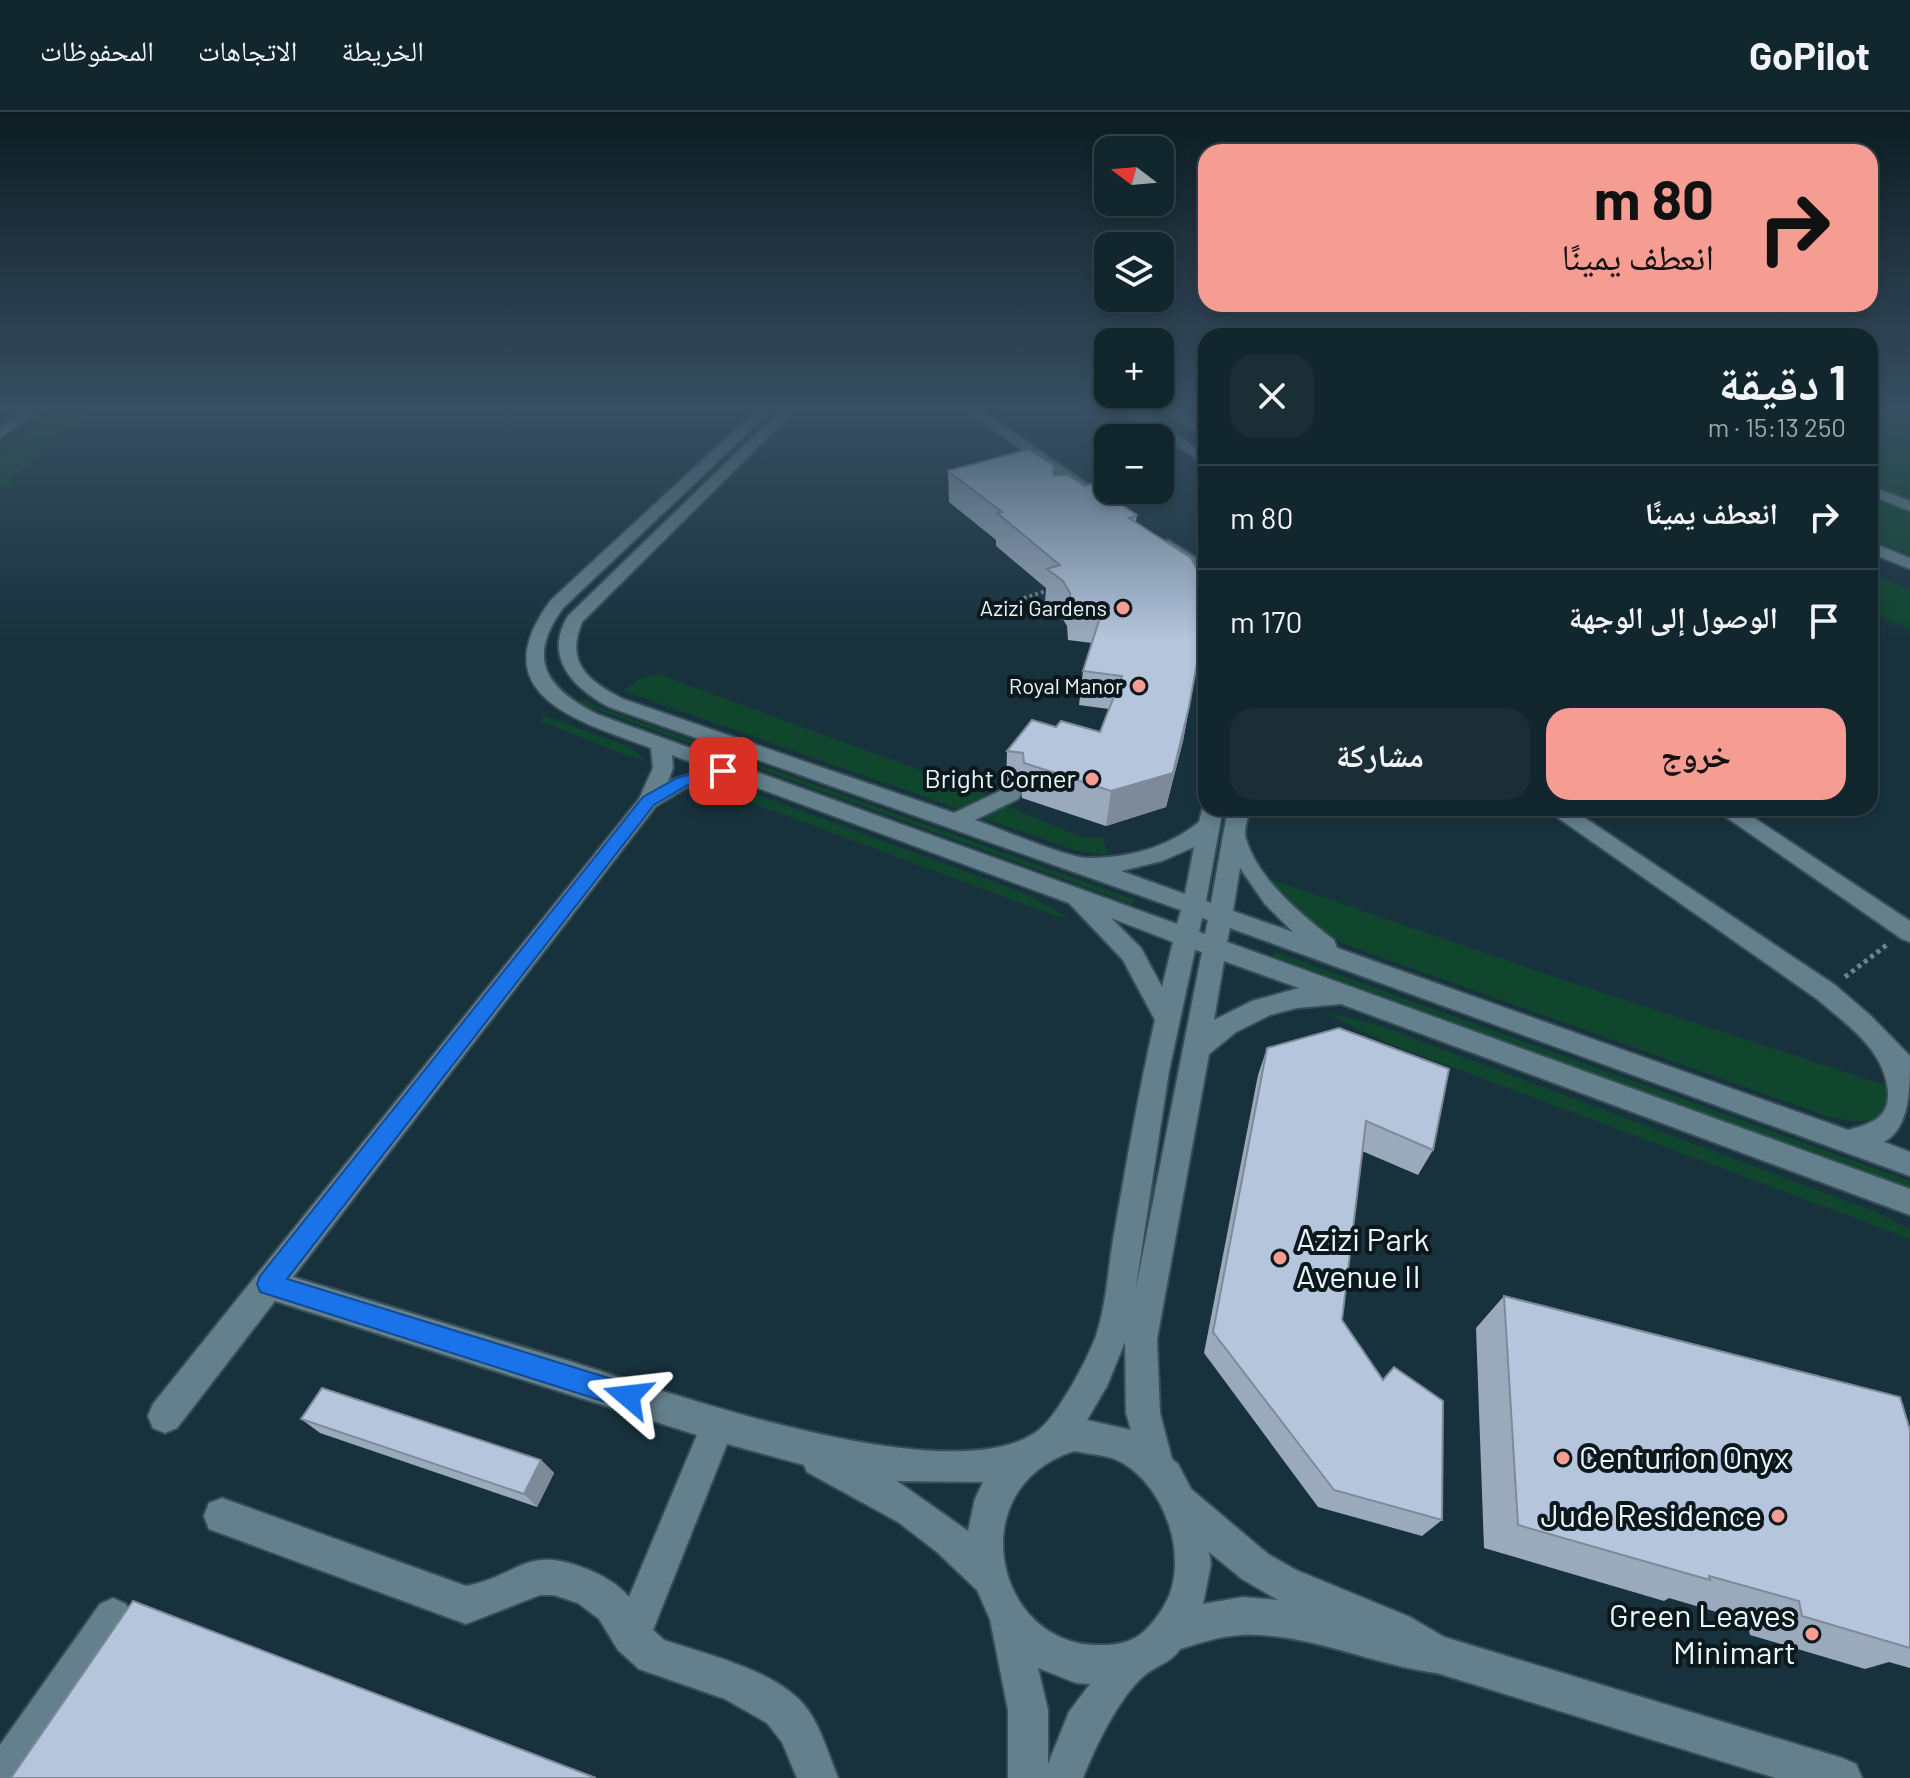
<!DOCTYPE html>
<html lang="ar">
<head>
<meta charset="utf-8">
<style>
  :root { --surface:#12262e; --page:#1b2e36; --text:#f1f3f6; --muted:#9ca5aa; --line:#31434a; --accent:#f59c93 }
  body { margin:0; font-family:Barlow,"Noto Naskh Arabic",sans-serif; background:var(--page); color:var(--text); direction:rtl; height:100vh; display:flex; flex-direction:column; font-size:30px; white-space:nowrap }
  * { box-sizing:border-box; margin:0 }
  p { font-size:26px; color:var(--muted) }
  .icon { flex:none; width:44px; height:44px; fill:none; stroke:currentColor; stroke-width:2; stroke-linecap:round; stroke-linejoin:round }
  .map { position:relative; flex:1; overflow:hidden; direction:ltr }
  .details { position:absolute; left:1198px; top:216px; width:680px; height:488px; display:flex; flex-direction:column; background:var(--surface); border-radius:24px; box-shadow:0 4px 12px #0003,0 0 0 2px var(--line); direction:rtl }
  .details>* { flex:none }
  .guide { position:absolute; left:1198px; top:32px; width:680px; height:168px; border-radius:24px; box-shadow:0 4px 12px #0003,0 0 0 2px var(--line); direction:rtl; background:#f59c93; color:#111; overflow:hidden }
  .needle { width:52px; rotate:286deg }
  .tools { position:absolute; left:1094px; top:24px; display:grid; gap:16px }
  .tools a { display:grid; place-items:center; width:80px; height:80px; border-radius:16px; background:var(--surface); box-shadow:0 4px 12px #0003,0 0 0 2px var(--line); font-size:40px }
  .pin { position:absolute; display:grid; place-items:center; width:68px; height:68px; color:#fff; margin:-34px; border-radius:16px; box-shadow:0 4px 12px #0006 }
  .me { position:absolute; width:88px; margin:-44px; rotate:287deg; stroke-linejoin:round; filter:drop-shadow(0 0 6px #0008) }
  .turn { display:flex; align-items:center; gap:28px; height:168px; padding:0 32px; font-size:36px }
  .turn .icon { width:104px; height:104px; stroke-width:2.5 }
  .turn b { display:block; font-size:56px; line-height:68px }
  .round { display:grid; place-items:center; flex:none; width:84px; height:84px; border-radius:24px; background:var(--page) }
  .summary { display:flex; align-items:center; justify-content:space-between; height:136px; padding:0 32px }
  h1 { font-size:48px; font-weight:700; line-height:60px }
  .action { display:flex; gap:16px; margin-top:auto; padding:16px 32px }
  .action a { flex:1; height:92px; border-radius:24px; background:var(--accent); color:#111; font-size:32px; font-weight:700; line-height:92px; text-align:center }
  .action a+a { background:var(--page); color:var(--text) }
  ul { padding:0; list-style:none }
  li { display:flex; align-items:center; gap:24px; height:104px; padding:0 32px; border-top:2px solid var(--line) }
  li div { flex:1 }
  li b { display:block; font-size:30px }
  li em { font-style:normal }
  header { display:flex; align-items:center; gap:48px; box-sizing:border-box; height:112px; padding:0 40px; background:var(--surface); border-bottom:2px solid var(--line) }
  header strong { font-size:38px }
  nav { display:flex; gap:44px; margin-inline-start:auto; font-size:28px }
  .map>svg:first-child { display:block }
  .green { fill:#10452e }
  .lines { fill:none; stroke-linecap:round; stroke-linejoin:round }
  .minor-casing { stroke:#384f58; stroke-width:4 }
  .major-casing { stroke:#384f58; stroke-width:4 }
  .path-far1 { stroke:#6c828b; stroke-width:4; stroke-dasharray:3 3; stroke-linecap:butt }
  .path { stroke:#6c828b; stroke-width:5; stroke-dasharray:4 4; stroke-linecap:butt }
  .minor { fill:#64808c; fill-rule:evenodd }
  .major { fill:#57a1a5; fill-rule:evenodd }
  .wall { fill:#9ba9bd }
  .shaded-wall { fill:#7e8a9a }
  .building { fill:#b4c5dc; stroke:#7e8a9a; stroke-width:2 }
  .route { fill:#1a73e8; stroke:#114b97; stroke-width:2 }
  .poi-dot { fill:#f59c93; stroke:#0d181d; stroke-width:3 }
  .labels { text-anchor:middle; stroke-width:8; stroke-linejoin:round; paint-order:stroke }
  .far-poi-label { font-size:22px; fill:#e8f7fe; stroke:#0d181d; text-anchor:end }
  .poi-label { font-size:26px; fill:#e8f7fe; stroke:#0d181d; text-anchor:end }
  .near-poi-label { font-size:32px; fill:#e8f7fe; stroke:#0d181d; text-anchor:start }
</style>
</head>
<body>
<header>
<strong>GoPilot</strong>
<nav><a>الخريطة</a><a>الاتجاهات</a><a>المحفوظات</a></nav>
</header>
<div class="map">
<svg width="1910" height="1666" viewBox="0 0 1910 1666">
  <rect width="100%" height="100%" fill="#18323d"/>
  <g class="green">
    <path d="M60,295H95L36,340C30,354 16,356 12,371L0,378V344Z"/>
    <path d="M1870,295H1910V390L1870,374Z"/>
    <path d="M1870,382L1910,398V443L1870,426Z"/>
    <path d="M1870,461L1910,478V518L1870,500Z"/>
    <path d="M658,562L993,685L962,698L624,579L638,568Z"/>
    <path d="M584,588L602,596L1135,788L1132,792L576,590Z"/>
    <path d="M545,604L628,634L647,648L625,643L540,609Z"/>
    <path d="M713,672L736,675L1026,782L1071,807L1050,802L715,677Z"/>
    <path d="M1007,694L1084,726H1103L1108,743L1077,739L980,705Z"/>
    <path d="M1270,767L1555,865L1894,976L1895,986L1879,1007L1855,1010L1826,1004L1344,832C1315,817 1287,796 1270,767Z"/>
    <path d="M1275,840L1910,1069V1076L1273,844Z"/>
    <path d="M1325,901L1375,912L1876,1100L1910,1117V1127L1385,930Z"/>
  </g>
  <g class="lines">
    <g class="minor-casing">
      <g id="minor">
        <path d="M760,295H775L563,496C525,548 547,577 599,603L1177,812L1181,798L609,595C573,576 543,545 568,504L784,295H798L582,510C565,551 588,569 623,587L954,701L1004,677H1018L1021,682L1018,687L975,708C998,716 1068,746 1088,746C1128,746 1167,736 1199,710L1204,691L1206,696H1223L1206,789L1211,791L1228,696H1250C1248,705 1243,719 1246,727C1259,769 1302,803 1334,828L1337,836L1848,1018C1871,1012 1890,1006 1888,979C1884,937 1847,913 1817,887L1544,696H1570L1835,873L1871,904L1910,944C1910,977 1910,1016 1884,1030L1910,1040V1064L1230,816L1227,830L1910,1077V1103L1341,892L1297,896L1270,903L1236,920L1209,942L1157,1227L1160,1301L1172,1347L1178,1352L1191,1377L1268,1442L1296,1458L1410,1505L1444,1525L1842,1646L1856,1652L1862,1666H1776L1437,1561C1371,1553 1308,1520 1241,1523C1220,1524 1200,1531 1180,1537C1171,1551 1157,1553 1145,1563C1120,1583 1094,1637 1083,1666H1008V1598L990,1507L977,1478L937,1440L898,1410L807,1360L804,1353L727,1332L653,1518L664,1528C707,1543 781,1559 808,1598C822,1618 829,1644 838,1666H797L782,1630L767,1611L725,1587L639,1557L618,1538L599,1507L578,1491L554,1483H540L466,1512L209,1417L204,1404L209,1391L222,1386L466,1474C520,1464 524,1432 587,1457C603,1464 617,1471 629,1485L697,1323L275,1189L177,1316L165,1321L153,1316L148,1304L153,1292L639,687L653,656L651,636C578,609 480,583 551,488ZM672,643L709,657L668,669L673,656ZM731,666L1069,791L1123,848L1155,908C1138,981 1126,1055 1113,1128C1108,1159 1106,1194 1096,1224C1087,1248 1059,1301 1040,1317C957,1385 662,1278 566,1248C475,1221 384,1193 293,1165L656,694L689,674ZM1194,735L1185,782L1121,759L1162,749ZM1240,756L1265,792L1293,820L1233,799ZM1111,806L1173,830L1162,875L1141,836ZM1202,806L1208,808L1205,822L1199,820ZM1195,838L1202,840L1135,1181L1169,959ZM1224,849L1299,876L1252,889L1214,908ZM1125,1230L1126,1301L1131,1318L1087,1308L1107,1274ZM1074,1339C1088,1342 1109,1343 1121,1350C1166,1375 1191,1449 1164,1494C1145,1524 1132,1534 1096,1533C995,1531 960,1376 1074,1339ZM897,1369L983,1370L975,1387L968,1419ZM1209,1440L1242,1467L1278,1488L1243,1485L1203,1492L1211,1452ZM1038,1556L1076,1571L1090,1572L1069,1600L1048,1652V1598Z"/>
        <path d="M961,295H977L1099,380L1097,383H1087Z"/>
        <path d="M1118,295H1134L1206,343V353Z"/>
        <path d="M1158,295H1174L1206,316V326Z"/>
        <path d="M1870,374L1910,389V399L1870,383Z"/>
        <path d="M1168,428L1206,452V464L1162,436V430Z"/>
        <path d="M1870,430L1910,446V457L1870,441Z"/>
        <path d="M1713,696H1739L1910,809V830L1902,827Z"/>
        <path d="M113,1486L126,1492L132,1505L126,1518L25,1666H0V1633L100,1492Z"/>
      </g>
    </g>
    <g class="major-casing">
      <path id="major" d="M27,295H42L0,326V315Z"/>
    </g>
    <path class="path-far1" d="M1018,488L1052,477"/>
    <path class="path" d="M1845,865L1888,832"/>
    <use href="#minor" class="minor"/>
    <use href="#major" class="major"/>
  </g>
  <g class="wall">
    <path d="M948,359L1054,363L1085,374L1137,403L1136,410L1206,474V528L1201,547H1198L1183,629L1166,695L1106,714L1022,686L1021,675L1006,674L1007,639L1056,615L1100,620L1109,597L1079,593L1083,559L1092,531L1068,528L1067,514L1060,502L1045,490L1046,476L996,434V428L949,390Z"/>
    <path d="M1267,936L1433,1038L1418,1063L1362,1039L1342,1208L1442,1408L1422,1424L1318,1395L1204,1241L1258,963Z"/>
    <path d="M1504,1184L1910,1318V1556L1889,1550L1865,1557L1750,1523L1747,1509L1669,1486L1664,1489L1484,1436L1476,1216Z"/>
    <path d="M301,1307L541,1348L554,1361L537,1395L320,1321Z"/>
  </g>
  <g class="shaded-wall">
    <path d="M1189,595L1183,629L1166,695L1106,714L1111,679Z"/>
    <path d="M541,1348L554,1361L537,1395L524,1382Z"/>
  </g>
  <g class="building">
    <path d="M1029,337L1053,353L1054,363H1068L1085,374L1091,372L1137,403L1129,406L1191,446L1206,474V513H1204L1189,595L1173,661L1111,679L1024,651L1023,641L1007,639L1032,608L1056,615L1061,609L1100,620L1122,564L1083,559L1102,499L1071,494L1070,481L1063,469L1047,457L1060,453L997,401L1002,400L948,359Z"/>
    <path d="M1339,916L1449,957L1433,1038L1366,1009L1342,1208L1383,1268L1394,1255L1443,1289L1442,1408L1334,1378L1213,1220L1267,936Z"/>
    <path d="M1504,1184L1900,1285L1910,1318V1536L1802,1504L1799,1489L1709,1464L1710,1468L1518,1413Z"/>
    <path d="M322,1276L541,1348L524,1382L301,1307Z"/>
    <path d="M133,1489L596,1666H11Z"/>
  </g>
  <linearGradient id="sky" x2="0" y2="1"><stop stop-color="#0d1c22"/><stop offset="0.56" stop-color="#374f62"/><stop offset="1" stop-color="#374f62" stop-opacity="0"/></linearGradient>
  <rect width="1910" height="528" fill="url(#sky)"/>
  <path class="route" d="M723,654L731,659L729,663L688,673L654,693L287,1167L628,1272L637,1275L641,1284L637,1293L628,1297L260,1180L257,1172L260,1164L643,685L677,666Z"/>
  <g class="poi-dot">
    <circle cx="1123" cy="496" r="8"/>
    <circle cx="1139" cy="574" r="8"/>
    <circle cx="1092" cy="667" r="8"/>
    <circle cx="1280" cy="1146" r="8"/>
    <circle cx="1563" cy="1346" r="8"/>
    <circle cx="1778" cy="1404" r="8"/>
    <circle cx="1812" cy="1522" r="8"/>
  </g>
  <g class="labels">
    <g class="far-poi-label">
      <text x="1107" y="504">Azizi Gardens</text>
      <text x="1123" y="582">Royal Manor</text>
    </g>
    <g class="poi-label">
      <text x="1076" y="676">Bright Corner</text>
    </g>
    <g class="near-poi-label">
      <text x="1296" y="1139">Azizi Park<tspan x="1296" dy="37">Avenue II</tspan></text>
      <text x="1579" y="1357">Centurion Onyx</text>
      <text x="1762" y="1415" text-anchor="end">Jude Residence</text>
      <text x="1796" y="1515" text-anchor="end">Green Leaves<tspan x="1796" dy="37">Minimart</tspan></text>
    </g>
  </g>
</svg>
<div class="tools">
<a><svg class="needle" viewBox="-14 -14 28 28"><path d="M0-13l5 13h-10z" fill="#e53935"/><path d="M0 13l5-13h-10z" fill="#9ca5aa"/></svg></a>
<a><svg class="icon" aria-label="layers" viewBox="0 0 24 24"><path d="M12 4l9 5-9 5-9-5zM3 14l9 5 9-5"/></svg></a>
<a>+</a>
<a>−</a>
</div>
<div class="pin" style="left:723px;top:659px;background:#d93025"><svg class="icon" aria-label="arrive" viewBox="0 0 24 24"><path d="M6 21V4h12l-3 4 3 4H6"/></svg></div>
<svg class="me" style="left:628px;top:1284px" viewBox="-20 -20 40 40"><path d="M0-17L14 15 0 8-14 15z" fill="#1a73e8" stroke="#fff" stroke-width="4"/></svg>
<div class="guide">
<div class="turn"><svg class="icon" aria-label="right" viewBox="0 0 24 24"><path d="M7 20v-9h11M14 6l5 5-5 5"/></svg><div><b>80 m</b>انعطف يمينًا</div></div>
</div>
<section class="details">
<div class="summary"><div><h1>1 دقيقة</h1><p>250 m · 15:13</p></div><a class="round"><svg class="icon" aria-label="close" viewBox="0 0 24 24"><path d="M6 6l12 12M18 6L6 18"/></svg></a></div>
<ul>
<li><svg class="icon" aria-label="right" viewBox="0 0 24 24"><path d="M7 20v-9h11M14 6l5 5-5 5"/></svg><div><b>انعطف يمينًا</b></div><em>80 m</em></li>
<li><svg class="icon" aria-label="arrive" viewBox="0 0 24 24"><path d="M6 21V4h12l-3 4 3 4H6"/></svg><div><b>الوصول إلى الوجهة</b></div><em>170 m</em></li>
</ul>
<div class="action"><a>خروج</a><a>مشاركة</a></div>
</section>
</div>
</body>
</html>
